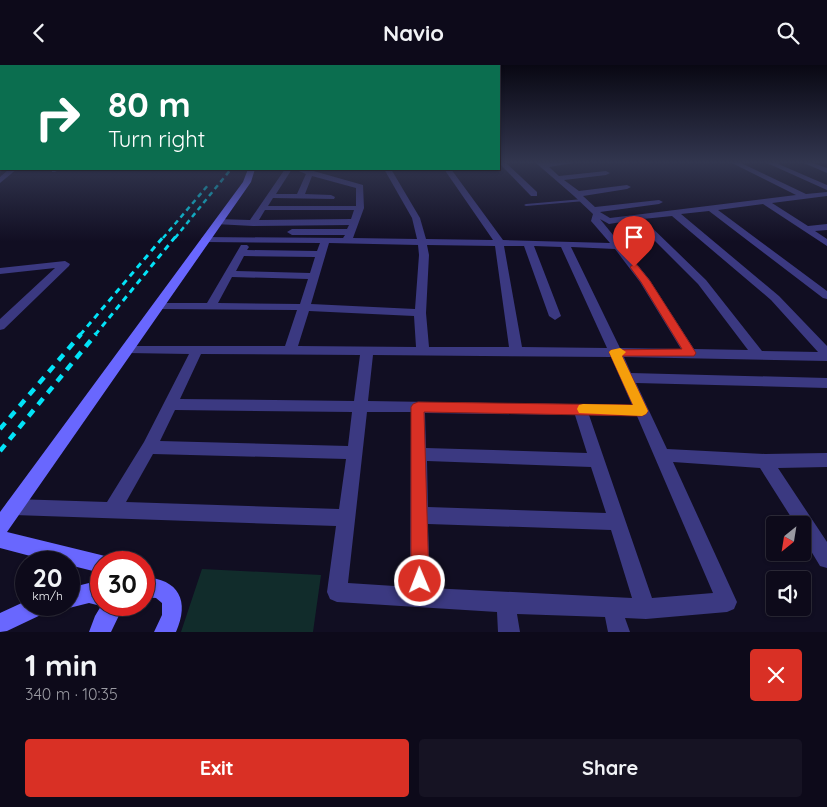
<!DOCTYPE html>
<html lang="en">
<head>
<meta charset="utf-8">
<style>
  :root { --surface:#0d0a1a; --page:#161323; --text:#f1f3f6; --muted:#9a9aa2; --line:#2d2b39; --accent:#d93025 }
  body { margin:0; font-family:Quicksand,sans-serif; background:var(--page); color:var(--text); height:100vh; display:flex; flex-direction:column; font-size:19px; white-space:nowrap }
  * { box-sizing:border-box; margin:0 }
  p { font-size:16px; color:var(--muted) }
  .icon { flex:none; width:28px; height:28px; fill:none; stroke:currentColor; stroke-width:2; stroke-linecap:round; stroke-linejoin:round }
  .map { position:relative; height:567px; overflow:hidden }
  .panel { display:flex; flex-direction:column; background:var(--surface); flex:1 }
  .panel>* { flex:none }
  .guide { position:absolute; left:0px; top:0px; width:500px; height:105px; box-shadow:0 1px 4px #0004,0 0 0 1px var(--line); background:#0b6e4f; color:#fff; overflow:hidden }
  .needle { width:32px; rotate:210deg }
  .controls { position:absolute; left:766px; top:451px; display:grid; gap:10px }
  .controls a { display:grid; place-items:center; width:45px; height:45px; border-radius:5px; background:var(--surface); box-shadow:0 1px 4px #0004,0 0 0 1px var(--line); font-size:25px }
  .speed { position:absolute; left:15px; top:486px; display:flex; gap:10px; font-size:25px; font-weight:700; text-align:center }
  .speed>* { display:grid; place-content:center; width:65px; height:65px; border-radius:50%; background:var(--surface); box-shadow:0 1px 4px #0004,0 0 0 1px var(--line); line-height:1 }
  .speed small { font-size:12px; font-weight:400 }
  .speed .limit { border:8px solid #d22; background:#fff; color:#111 }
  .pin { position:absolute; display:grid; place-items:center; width:42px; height:42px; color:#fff; margin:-51px -21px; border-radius:50% 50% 50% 0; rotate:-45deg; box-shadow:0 0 5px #0007 }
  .pin .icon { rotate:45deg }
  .me { position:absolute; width:55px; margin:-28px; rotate:359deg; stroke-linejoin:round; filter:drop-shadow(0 0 4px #0008) }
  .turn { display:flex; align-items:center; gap:18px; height:105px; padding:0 25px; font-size:22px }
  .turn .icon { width:65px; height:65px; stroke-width:2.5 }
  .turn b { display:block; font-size:35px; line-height:42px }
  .round { display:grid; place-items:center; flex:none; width:52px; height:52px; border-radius:5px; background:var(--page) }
  .overview { display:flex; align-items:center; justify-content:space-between; height:85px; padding:0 25px }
  h1 { font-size:30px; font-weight:800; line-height:38px }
  .primary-button { display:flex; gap:10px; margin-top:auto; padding:10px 25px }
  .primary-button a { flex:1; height:58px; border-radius:5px; background:var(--accent); color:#fff; font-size:20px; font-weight:800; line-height:58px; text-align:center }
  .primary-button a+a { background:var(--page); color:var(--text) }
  header { display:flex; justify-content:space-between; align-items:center; height:65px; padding:0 25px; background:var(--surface); font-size:22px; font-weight:800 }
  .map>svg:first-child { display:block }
  .green { fill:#112c2b }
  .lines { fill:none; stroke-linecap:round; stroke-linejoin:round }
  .lane { fill:#3b3981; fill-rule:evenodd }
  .street { fill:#3b3981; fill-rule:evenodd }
  .secondary { fill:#6967fe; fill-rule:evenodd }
  .rail-far2 { stroke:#02e3f8; stroke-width:2.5; stroke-dasharray:5 4; stroke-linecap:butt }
  .rail-far1 { stroke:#02e3f8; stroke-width:3; stroke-dasharray:6 5; stroke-linecap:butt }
  .rail { stroke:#02e3f8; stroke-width:4.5; stroke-dasharray:8 7; stroke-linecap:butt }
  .route { fill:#d93025; stroke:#8d1f18 }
  .slow { fill:#f59e0b }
</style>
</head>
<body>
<header><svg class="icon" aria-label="back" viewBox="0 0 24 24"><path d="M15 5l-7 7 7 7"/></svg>Navio<svg class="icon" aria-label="search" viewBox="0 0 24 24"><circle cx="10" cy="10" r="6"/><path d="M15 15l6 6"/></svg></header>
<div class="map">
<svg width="827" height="567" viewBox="0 0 827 567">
  <rect width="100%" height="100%" fill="#110e22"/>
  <path class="green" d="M202,504L321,510L313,567H181Z"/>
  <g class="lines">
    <path class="lane" d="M583,134L585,135V136L526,141L524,140L526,139Z"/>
    <g class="street">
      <path d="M499,98H506L537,127V131H531Z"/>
      <path d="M536,98H573L549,102L559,111L606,106L610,108L606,110L564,115L579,126L627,120L631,122L627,124L583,131L595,142L659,135L663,137L659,139L600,147L610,153L796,130L732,98H741L806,129L827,127V131L772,138L808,161L827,159V165L815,166L827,174V181L763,139L718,145L827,226V234L823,233L709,146L681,149L779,231L827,281V296L624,292L631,308L827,313V323L636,318L667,384L765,389L827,388V402L778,403L827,477V503L820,501L802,471V460H796L760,403L673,397L737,537L734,544L727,547L646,554L625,553L630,567H608L605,552L517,549L520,567H498L497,547L337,537L330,534L327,527L336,461L14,450L8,448L5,442L8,436L14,434L107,437L144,377L189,289L127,288L123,287L121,284L123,281H285L297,245L158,244L152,241L158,238H207L241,180H247L249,182L247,185L317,186L320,178L206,177L201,174L203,172L343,173L345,170H292L287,167L292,164H347L349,160L253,161L215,159V155L218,154L250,155L285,104H292L276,129H297L306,109L294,104L310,105L363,120L364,143L353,173L417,174L412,153L384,104H391L420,153L426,174L493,175L444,104H451L503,175L610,178L591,156L593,149L574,131ZM312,111L356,123V141H268L273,133L334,134L335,132L331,130L305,129ZM265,145H354L351,154L259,155ZM672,151L771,235L818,287L762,286L706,215L643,154ZM600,154L609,159L634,155L698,219L748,285L694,284L649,214ZM329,178L418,180L419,190L415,244L311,239ZM427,180L495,181L509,282H429L426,248L429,190ZM504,181H524L549,251L555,255L561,251L534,181L561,182L607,283L522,282ZM571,182L615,184L640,217L681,284L620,283ZM244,191L315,192L310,208L236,206ZM232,212L308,214L300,239L218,238ZM309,246L414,251L416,282L298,281ZM201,289L360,290L354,336L180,334ZM373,290L611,292L632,340L368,336ZM175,345L352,347L348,381L160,376ZM367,347H411L410,522L348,518ZM425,348L575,350L587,388L426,383ZM589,350L637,351L713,528L652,533ZM153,389L346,394L339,444L126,437ZM427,396L591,402L606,448L428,442ZM428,459L611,465L632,533L430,523Z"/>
      <path d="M767,98H776L827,120V125Z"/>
      <path d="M804,98H813L827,103V108Z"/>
      <path d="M9,104H17L0,118V112Z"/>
      <path d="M52,104H60L55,107H52Z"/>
      <path d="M65,196L70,199L69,201L4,264L0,265V254L55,203L0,209V203Z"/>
    </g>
    <g class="secondary">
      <path d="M248,104H255L251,117L7,467L101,490L108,492L110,498H101V508L69,500V498H57L0,483V447L243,117Z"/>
      <path d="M144,512C179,514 190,536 176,567H154L162,550V538L156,533L144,532Z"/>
      <path d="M89,518L101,521V540H124L111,567H89L95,551L101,541L89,538L69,543L62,540H69V523Z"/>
      <path d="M26,536V540H50L47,547L7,566L0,567V548Z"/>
    </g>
    <g class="rail-far2">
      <path d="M163,173L209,119"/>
      <path d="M175,173L231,104"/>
    </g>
    <g class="rail-far1">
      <path d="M80,270L164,171"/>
      <path d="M95,270L176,171"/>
    </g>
    <g class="rail">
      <path d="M0,364L81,269"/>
      <path d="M0,386L96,269"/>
    </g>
  </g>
  <linearGradient id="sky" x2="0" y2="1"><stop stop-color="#090813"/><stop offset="0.55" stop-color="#32364f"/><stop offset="1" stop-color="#32364f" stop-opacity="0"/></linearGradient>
  <rect width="827" height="177" fill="url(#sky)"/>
  <path class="route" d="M634,199L637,200L650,216L696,288L694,291H622L648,346L646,349L642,351L424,347L429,516L426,523L420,525L414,523L411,516V342L413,339L418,337L633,340L609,287L611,285L682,284L641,217L630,202Z"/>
  <path class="slow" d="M620,283L626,287L622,291L648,346L646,349L642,351L579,348L577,344L579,340L583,339L633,340L609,287L611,285Z"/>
</svg>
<div class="controls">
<a><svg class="needle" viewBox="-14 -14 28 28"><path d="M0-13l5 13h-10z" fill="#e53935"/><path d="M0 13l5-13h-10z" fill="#9a9aa2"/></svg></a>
<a><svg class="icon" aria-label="sound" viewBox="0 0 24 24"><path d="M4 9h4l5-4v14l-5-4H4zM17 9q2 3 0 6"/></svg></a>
</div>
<div class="speed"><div>20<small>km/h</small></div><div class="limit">30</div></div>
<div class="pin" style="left:634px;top:202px;background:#d93025"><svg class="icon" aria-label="arrive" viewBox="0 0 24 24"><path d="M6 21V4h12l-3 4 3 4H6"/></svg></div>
<svg class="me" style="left:420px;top:516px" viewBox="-20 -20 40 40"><circle r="17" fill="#d93025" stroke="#fff" stroke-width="3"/><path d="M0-11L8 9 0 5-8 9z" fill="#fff"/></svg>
<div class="guide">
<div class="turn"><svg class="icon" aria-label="right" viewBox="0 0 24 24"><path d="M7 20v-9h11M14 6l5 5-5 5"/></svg><div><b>80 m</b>Turn right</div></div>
</div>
</div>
<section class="panel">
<div class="overview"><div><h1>1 min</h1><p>340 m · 10:35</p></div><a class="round" style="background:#d93025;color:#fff"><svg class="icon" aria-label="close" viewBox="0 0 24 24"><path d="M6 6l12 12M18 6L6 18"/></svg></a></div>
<div class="primary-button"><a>Exit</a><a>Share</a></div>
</section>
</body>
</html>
